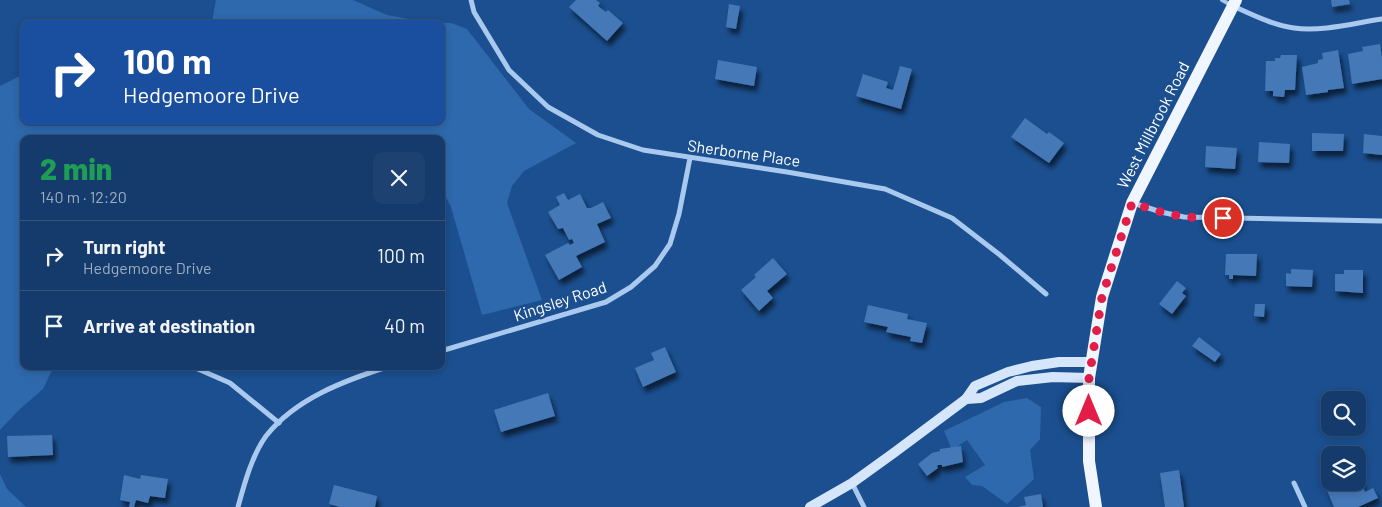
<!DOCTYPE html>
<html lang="en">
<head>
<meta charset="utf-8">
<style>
  :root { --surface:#143b6b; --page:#1d4271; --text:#f1f3f6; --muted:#9dadc1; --line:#33557e }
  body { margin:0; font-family:Barlow,sans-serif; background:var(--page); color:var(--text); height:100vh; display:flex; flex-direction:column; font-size:19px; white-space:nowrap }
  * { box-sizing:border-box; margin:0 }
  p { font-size:16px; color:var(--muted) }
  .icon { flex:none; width:28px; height:28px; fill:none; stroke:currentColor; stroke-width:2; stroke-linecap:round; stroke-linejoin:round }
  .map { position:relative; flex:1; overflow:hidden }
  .side { position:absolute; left:20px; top:135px; width:425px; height:235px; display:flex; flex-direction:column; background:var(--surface); border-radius:10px; box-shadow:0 2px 8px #0003,0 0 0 1px var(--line) }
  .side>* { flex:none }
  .top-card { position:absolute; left:20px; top:20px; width:425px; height:105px; border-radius:10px; box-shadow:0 2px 8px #0003,0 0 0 1px var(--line); background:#1a4fa0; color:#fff; overflow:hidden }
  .fabs { position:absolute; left:1321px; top:391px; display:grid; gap:10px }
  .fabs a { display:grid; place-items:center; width:45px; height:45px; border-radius:10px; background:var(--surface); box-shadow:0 2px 8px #0003,0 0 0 1px var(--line); font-size:25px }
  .pin { position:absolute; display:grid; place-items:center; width:42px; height:42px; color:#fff; margin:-21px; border:2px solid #fff; border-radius:50%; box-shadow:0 1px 5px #0007 }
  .me { position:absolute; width:55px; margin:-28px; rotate:0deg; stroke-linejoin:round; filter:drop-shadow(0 0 4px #0008) }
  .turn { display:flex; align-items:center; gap:18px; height:105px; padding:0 20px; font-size:22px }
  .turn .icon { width:65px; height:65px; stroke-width:2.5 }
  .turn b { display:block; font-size:35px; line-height:42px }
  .round { display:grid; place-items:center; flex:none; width:52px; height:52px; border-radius:10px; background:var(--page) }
  .summary { display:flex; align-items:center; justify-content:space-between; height:85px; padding:0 20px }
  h1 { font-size:30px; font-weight:800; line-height:38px; color:#1e9e55 }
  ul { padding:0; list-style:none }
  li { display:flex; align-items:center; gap:15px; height:70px; padding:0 20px; border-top:1px solid var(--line) }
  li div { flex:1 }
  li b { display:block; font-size:19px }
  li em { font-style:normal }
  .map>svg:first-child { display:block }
  .green { fill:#2e69ad }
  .building { fill:#4478b7; filter:url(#shadow) }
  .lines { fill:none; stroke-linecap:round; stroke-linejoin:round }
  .lane { stroke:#a9c9ee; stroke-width:4 }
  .street { stroke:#a9c9ee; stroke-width:5 }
  .secondary { stroke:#d6e6fa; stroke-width:10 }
  .primary { stroke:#f0f6ff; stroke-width:12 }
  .route { stroke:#e11d48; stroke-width:9; stroke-dasharray:0 16.2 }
  .labels { text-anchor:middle; stroke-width:5; stroke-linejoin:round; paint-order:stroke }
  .street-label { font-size:16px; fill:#fff; stroke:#1b4f8f }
</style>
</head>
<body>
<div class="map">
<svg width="1382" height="507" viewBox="0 0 1382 507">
  <defs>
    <filter id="shadow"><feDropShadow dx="3" dy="5.5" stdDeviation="2.5" flood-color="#0009"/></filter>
  </defs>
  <rect width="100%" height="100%" fill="#1b4f8f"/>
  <g class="green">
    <path d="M216,0H353L387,15L425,22L451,23L467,29L529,109L576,143L524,171L512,186L507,203L542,300L482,315L451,207L441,187V139H24V366H54L43,389L19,410L0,430V86L24,74V121H441V24H196L212,21Z"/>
    <path d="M1027,398L1041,407L1040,439L1030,450L1034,479L1007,504L982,486L972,485L965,477L985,465L967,440L952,450L944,431L1004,402Z"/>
    <path d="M0,474L7,489L26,507H0Z"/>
  </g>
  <g class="building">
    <path d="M576,0H596L600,3L598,6L606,12L608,10L623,23L607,41L569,7Z"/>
    <path d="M1331,0H1349L1350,4L1332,7Z"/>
    <path d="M729,4L740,6L736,29L726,27Z"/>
    <path d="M1380,44L1382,57V79L1352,84L1348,54L1363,51L1362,47Z"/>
    <path d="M1338,50L1344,88L1328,90V92L1306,95L1302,67L1318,63V60L1323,59L1322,53Z"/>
    <path d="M1281,55H1297L1295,90H1285L1284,97L1273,96V91H1265L1266,61H1275V58H1280Z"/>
    <path d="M718,60L757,67L754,86L715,79Z"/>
    <path d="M900,66L912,69L901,109L856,96L863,74L888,82L886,88L893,90Z"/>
    <path d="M1025,118L1047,134L1049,132L1064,143L1049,163L1011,137Z"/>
    <path d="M1312,133L1344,134L1343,151H1312Z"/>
    <path d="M1364,134L1382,136V155L1363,153Z"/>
    <path d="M1259,142L1290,144L1289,163L1258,162Z"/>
    <path d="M1206,146L1237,148L1235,169L1205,167Z"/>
    <path d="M564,193L568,200L580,194L587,208H591L603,202L611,218L597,224L605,242L576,256L582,267L559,280L545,255L568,243L570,245L574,243L572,239L569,240L563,228L558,229L548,212L560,205L556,197Z"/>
    <path d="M1226,254H1257L1256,276L1233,275V279H1229V275H1225Z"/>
    <path d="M773,258L787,274L767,291L773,298L759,311L741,290L756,277L754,275Z"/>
    <path d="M1291,269L1313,270L1312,287L1286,286V273L1291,274Z"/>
    <path d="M1344,270H1363V293L1335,291V274H1344Z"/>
    <path d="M1177,281L1186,288L1182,293L1186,296L1172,314L1159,304Z"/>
    <path d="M1255,304H1265L1264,317L1254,316Z"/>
    <path d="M868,305L908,314L907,319L927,323L922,343L910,341L911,337L886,332L888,327L864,322Z"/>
    <path d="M1199,337L1221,354L1215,362L1192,346Z"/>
    <path d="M665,347L676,372L643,387L635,368L654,360L651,353Z"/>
    <path d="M548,393L555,416L501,432L494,410Z"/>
    <path d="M52,435L53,455L8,457L7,436Z"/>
    <path d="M961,446L963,462L942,467V465H938L937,466L938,468L927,476L918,464L932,453L940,451V449Z"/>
    <path d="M1179,470L1184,507H1165L1160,473Z"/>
    <path d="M1358,474L1365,492L1373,488L1378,498L1358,507H1334L1326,488L1338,482H1358Z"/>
    <path d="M124,475L140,479L141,475L168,479L165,498L150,496L148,503L136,500L134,507H129L130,502L120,500Z"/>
    <path d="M334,485L377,496L375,507H340L329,504Z"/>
    <path d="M1041,494L1043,507H1018L1026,505L1024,497Z"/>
  </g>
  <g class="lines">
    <path class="lane" d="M1222,0L1231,5"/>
    <g class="street">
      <path d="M471,0L474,12L509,70L548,107L598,135L643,150L787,172L885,189L952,218L1000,255L1046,294"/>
      <path d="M1233,6C1253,15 1273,25 1294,28C1321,32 1355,23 1382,19"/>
      <path d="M1133,203L1161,212L1184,217L1382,221"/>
      <path d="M441,351L606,302L631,287L655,266L670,244L679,214L690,158"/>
      <path d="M191,366L230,383L279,423"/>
      <path d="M852,483L864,507"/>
      <path d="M1294,483L1305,507"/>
      <path d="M238,507C244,485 252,455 266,436C296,398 346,380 390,366"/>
    </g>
    <g class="secondary">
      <path d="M966,399L981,398L1017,381L1053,377L1089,378"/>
      <path d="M810,507L852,483L895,452L966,399L975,386L1008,372L1032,366L1059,362H1091"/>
    </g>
    <path class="primary" d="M1096,507L1089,461V378L1102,297L1132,203L1236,0"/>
  </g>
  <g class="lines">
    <path class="route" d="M1089,411V378L1102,297L1132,203L1161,212L1184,217L1223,218"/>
  </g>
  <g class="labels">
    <g class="street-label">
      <text transform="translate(1153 125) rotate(-63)" y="6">West Millbrook Road</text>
      <text transform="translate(744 153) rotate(8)" y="6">Sherborne Place</text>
      <text transform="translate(560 301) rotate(-18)" y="6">Kingsley Road</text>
    </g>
  </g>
</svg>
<div class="fabs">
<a><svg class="icon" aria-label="search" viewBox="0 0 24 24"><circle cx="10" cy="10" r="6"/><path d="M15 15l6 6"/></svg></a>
<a><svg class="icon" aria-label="layers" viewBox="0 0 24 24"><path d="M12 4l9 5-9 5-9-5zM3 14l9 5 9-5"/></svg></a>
</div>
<div class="pin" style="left:1223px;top:218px;background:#d93025"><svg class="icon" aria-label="arrive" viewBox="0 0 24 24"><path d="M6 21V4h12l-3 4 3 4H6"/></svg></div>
<svg class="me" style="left:1089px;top:411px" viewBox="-20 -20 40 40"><circle r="19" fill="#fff"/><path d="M0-13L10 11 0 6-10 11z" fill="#e11d48"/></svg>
<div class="top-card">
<div class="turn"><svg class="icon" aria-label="right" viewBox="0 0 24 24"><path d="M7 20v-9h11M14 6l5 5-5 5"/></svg><div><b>100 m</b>Hedgemoore Drive</div></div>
</div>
<section class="side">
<div class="summary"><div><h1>2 min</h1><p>140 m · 12:20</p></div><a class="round"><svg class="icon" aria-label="close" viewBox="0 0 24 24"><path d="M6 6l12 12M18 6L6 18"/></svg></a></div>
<ul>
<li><svg class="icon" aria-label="right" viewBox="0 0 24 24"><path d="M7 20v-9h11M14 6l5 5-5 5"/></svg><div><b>Turn right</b><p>Hedgemoore Drive</p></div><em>100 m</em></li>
<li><svg class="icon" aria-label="arrive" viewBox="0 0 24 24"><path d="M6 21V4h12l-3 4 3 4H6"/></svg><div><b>Arrive at destination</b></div><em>40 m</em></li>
</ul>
</section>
</div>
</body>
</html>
